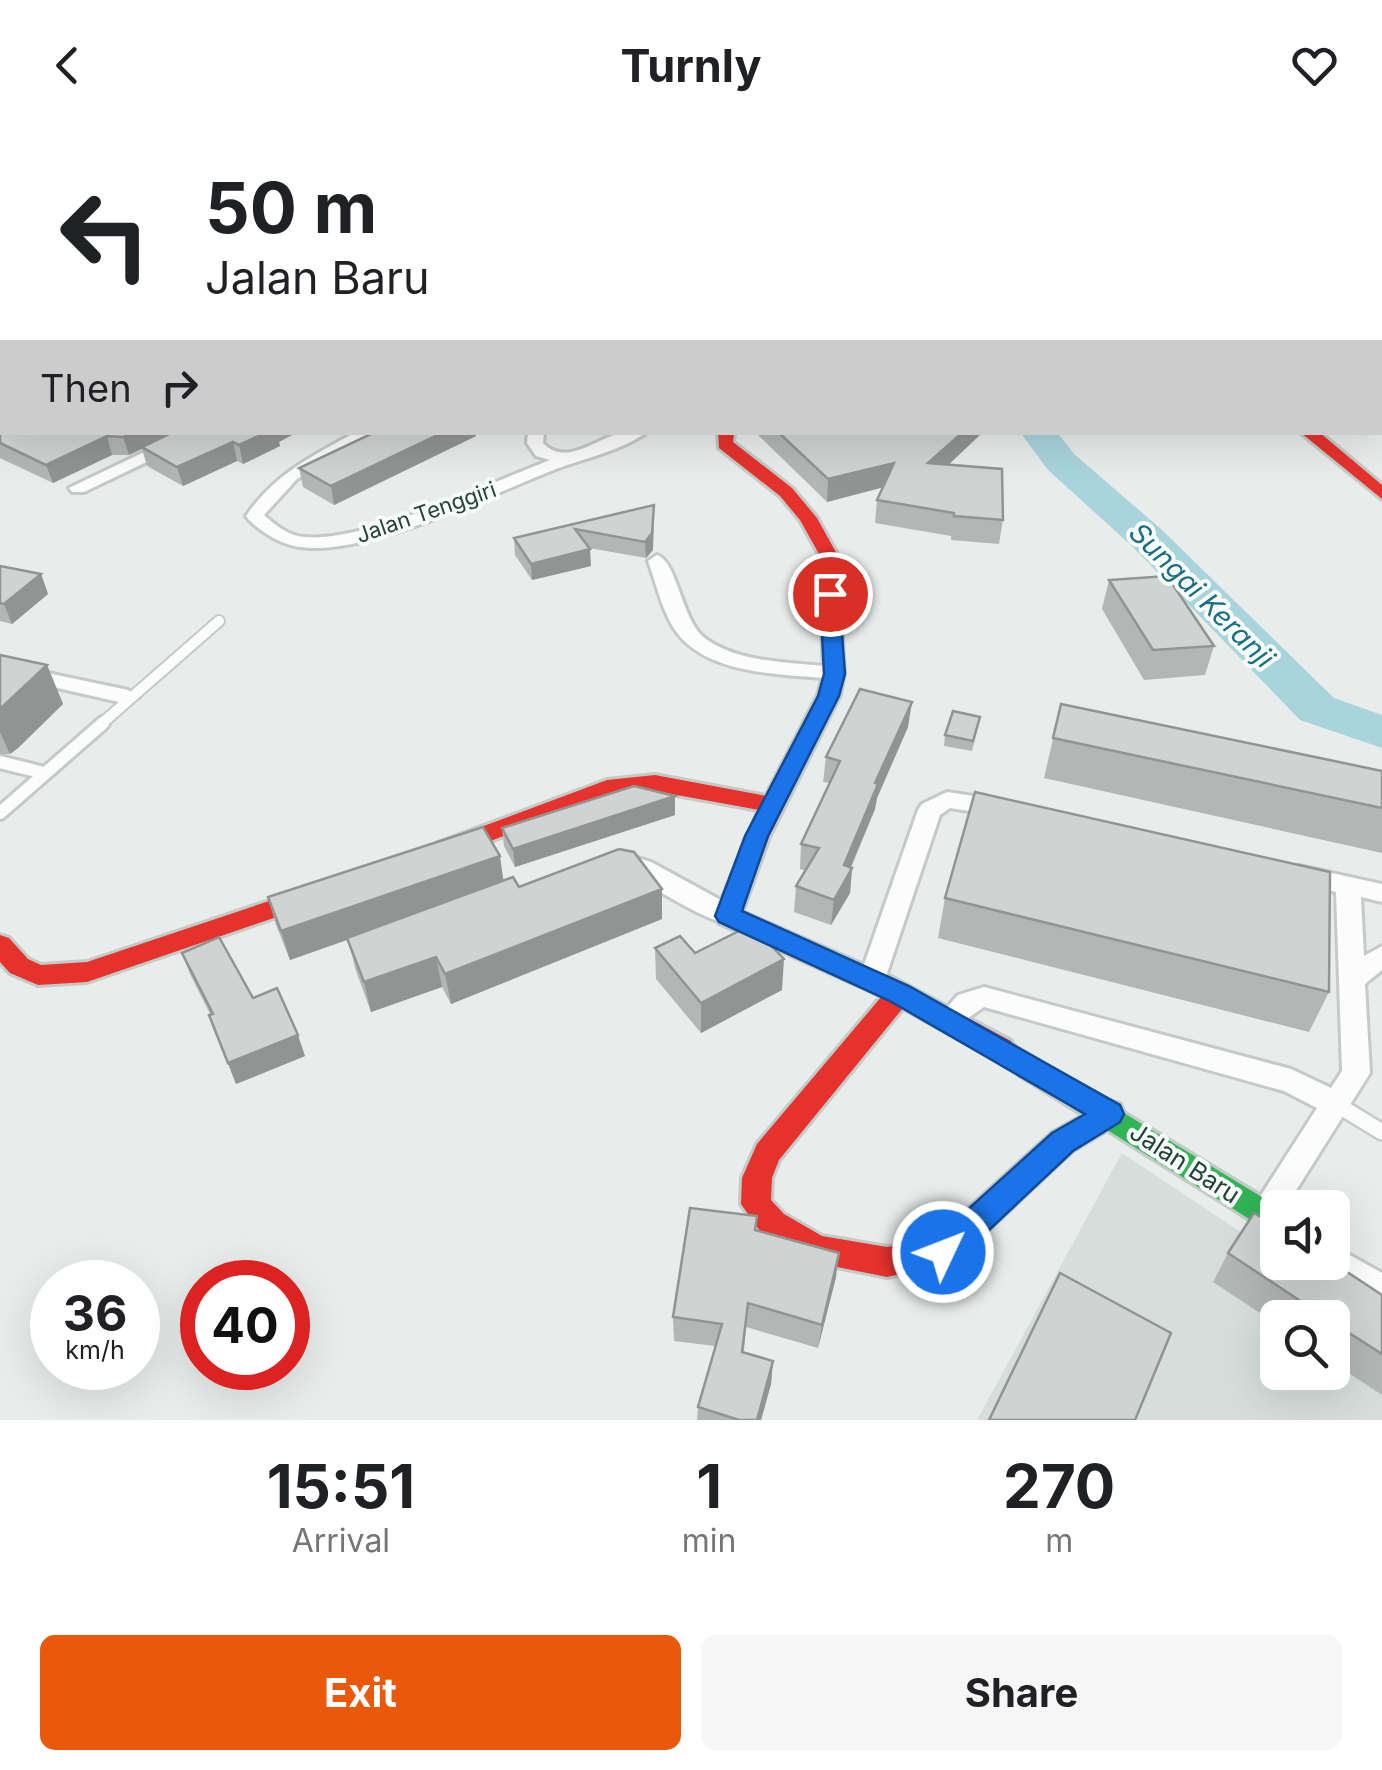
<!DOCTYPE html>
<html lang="en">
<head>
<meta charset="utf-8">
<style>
  :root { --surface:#fff; --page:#f6f6f6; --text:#202124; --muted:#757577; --accent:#ea580c }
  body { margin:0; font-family:Inter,sans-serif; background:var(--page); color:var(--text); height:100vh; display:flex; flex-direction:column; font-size:38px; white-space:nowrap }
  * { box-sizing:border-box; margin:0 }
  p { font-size:32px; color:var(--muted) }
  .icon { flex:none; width:55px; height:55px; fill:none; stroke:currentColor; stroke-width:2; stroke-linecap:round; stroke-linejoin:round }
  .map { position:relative; height:1290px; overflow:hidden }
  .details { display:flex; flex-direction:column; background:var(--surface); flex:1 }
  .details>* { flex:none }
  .hud { position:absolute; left:0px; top:0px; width:1382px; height:305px; box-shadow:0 10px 40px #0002; background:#fff; color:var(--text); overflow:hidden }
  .tools { position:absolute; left:1260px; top:1060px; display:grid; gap:20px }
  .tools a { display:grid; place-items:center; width:90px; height:90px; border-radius:15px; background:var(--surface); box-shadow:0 10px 40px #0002; font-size:50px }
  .speed { position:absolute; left:30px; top:1130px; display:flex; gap:20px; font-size:50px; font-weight:700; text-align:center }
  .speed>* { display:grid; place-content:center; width:130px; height:130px; border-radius:50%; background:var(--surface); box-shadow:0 10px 40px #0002; line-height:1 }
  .speed small { font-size:25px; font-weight:400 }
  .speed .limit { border:15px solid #d22; background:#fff; color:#111 }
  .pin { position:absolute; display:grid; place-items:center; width:85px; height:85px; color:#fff; margin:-42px; border:5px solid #fff; border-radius:50%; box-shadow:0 2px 10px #0007 }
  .me { position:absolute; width:110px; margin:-55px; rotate:47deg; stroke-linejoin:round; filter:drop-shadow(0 0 8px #0008) }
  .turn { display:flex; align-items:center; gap:35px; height:210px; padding:0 40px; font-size:45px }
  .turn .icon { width:130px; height:130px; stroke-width:2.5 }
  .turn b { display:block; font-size:70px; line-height:85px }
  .then { display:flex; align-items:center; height:95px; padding:0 40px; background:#0003; gap:20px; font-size:38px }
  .eta { display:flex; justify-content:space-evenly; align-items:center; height:170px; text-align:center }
  .eta b { font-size:60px; font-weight:700; line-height:70px }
  .action { display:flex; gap:20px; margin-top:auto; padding:20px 40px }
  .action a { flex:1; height:115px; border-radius:15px; background:var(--accent); color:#fff; font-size:40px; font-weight:700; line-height:115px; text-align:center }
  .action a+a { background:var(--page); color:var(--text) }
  header { display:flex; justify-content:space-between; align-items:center; height:130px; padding:0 40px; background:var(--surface); font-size:45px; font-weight:700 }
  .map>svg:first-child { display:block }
  .built { fill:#d6dedb; fill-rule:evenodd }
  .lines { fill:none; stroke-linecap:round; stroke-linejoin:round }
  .river { fill:#a9d4db; fill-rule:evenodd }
  .lane-far2-casing { stroke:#c5cac8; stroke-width:14 }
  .lane-far1-casing { stroke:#c5cac8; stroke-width:18 }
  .lane-casing { stroke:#c5cac8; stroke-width:20 }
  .street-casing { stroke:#c5cac8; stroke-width:6 }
  .fast-casing { stroke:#c3cbc8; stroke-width:6 }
  .slow-casing { stroke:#c3cbc8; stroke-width:6 }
  .jam-casing { stroke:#c3cbc8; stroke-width:6 }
  .lane-far2 { stroke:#fcfcfc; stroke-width:10 }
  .lane-far1 { stroke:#fcfcfc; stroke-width:12 }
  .lane { stroke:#fcfcfc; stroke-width:15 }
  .street { fill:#fcfcfc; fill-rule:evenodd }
  .fast { fill:#30b455; fill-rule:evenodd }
  .slow { fill:#ff9f0a; fill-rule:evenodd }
  .jam { fill:#e5322d; fill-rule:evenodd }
  .wall { fill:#b2b6b5 }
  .shaded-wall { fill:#919493 }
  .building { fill:#cfd4d2; stroke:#919493; stroke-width:2.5 }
  .route { fill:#1a73e8; stroke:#114b97; stroke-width:2.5 }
  .labels { text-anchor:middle; stroke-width:8; stroke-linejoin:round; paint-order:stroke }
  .far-street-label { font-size:22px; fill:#24423a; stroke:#f7fbf9 }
  .street-label { font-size:25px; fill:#24423a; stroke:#f7fbf9 }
  .water-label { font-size:28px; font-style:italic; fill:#1c6f80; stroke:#f7fbf9 }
</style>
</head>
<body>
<header><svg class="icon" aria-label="back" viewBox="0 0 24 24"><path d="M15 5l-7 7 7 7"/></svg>Turnly<svg class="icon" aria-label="heart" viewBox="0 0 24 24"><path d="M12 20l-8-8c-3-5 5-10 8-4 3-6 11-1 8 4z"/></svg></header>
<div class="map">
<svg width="1382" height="1290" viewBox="0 0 1382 1290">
  <rect width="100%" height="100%" fill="#e8edeb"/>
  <path class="built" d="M1122,1023L1277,1126L1278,1132L1382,1195V1290H977ZM1278,1188H1332V1242H1278Z"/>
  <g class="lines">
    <g class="river">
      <path d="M711,0H739L740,2H713Z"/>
      <path d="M1020,302H1057L1074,324L1161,399L1334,568L1382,585V618L1300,590L1133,417L1048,340Z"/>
    </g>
    <g class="lane-far2-casing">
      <path id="lane-far2" d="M100,595L219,491"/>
    </g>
    <g class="lane-far1-casing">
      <g id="lane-far1">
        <path d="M0,632L44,643"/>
        <path d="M0,683L103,593"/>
      </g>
    </g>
    <g class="lane-casing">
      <path id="lane" d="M1336,974L1382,1002"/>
    </g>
    <g class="street-casing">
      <g id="street">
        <path d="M1135,0H1148L1149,2H1137Z"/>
        <rect x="1380" y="14" width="2" height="6"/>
        <rect x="0" y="126" width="2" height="8"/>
        <rect x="1380" y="132" width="2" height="8"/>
        <rect x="0" y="189" width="2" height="8"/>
        <path d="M186,302H209L84,362H72L69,358Z"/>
        <path d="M356,302H377L297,349L264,385C276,396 289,406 305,407C364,413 490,353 550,330L536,326L527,313L528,302H544L543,313C566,337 595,309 621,303C629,301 639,302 647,302C623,320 583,329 556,339C490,365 385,417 317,418C289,419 268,408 249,390L246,386C275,344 312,326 356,302Z"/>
        <path d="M657,425C678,432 681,491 706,509C741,534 793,532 834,537L844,543L834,549C786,544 711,546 678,504C662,483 657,455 648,431Z"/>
        <path d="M0,533L128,560L139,567L128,574L0,545Z"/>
        <path d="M947,662L1000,670L1012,678L1000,686L950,678L940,685L885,849L881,856L872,859L863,856L859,849L918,680L922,674Z"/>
        <path d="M622,723L651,732L737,779L741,786L737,793C713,800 643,747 613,738L610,732L613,726Z"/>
        <path d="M1299,736L1382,754V772L1361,767L1364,826L1382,816V840L1365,854L1370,943L1285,1078H1278L1275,1094L1264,1098L1253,1094L1249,1084L1317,978L1284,961L984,877L949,901L939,898L936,890L958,865L984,857L1291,939L1331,958L1342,941L1336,762L1290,751L1287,745L1290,739Z"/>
        <path d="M1332,1115L1382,1143V1176L1321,1139L1318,1132H1332Z"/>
      </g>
    </g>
    <g class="fast-casing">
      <path id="fast" d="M1001,908L1280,1078L1278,1107L991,927L987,919L991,911Z"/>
    </g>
    <g class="slow-casing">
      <path id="slow" d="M963,0H975L976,2H964Z"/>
    </g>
    <g class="jam-casing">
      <g id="jam">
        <path d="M718,302H734L733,312L792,358L817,388L837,424L844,543L840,565L769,707L742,782L889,846L1011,911L1015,919L1011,927L1001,930L991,927L903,878L779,1030L772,1048L771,1070L784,1084L822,1106L887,1117L935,1109L1052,1003L1110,971L1120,974L1124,983L1120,992L1072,1021L954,1132L887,1147L817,1133L762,1104L741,1074L742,1048L757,1014L882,866L719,793L715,786L759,680L655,661L610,665L454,725H438L434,719L438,713L607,650L655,645L766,666L818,565L824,543L819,424L800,390L780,366L719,318Z"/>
        <path d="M1300,302H1319L1382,355V369Z"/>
        <path d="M314,756L323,759L326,765L323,771L87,852L38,855L10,843L0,832V805L9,808L28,829L41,835L87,832Z"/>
      </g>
    </g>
    <use href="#lane-far2" class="lane-far2"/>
    <use href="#lane-far1" class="lane-far1"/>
    <use href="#lane" class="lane"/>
    <use href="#street" class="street"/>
    <use href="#fast" class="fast"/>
    <use href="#slow" class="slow"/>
    <use href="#jam" class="jam"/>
  </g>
  <g class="wall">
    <path d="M2,8V36L0,35V9Z"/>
    <path d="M2,48V74H0V50Z"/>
    <path d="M0,208L2,302L279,312L280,316L243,334L237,331L183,356L147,336L142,319L129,325H112L53,353L0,328Z"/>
    <path d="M375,302H476V306L334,375L303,357L299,338Z"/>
    <path d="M755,302H983L949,334L1003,390L999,414L951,410V406L875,393L877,370L883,357L827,372Z"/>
    <path d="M654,375L653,420L646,428L589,418L591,436L532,450L515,425L514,408Z"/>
    <path d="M0,436L41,444L48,464L12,494L0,491Z"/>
    <path d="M1109,450L1214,516L1205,545L1144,550L1102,479Z"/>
    <path d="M0,525L47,535L63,574L18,618L10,624H0Z"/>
    <path d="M1061,574L1382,641V723L1044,648Z"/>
    <path d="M908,597L877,668L875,679L851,738H852L850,763L831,795L794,782L796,756L806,741L800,739L801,714L830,653L823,652L826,627Z"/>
    <path d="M978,597L972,621L944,616L945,605Z"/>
    <path d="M675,666V685L515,737L504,716L502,698Z"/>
    <path d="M504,751L519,757L662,789L451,874L442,857L371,882L355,838L348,809L290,830L276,795L268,767Z"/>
    <path d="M945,768L1329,862L1309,902L938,808Z"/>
    <path d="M655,818L695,823L782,860L701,903L656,849Z"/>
    <path d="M182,823L253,868L305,926L236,954L209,885L210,884L190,844Z"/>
    <path d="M756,1100L836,1147L818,1218L746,1197L744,1222L773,1231L771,1254L761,1290H697L698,1277L715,1216L674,1211L673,1187Z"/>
    <path d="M1228,1123L1382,1165V1265L1332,1232V1188H1278V1195L1213,1152Z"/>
  </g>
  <g class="shaded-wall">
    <path d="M133,302H176L129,325L123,307Z"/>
    <path d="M267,302H298L279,312L280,316L243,334L239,315Z"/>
    <path d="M444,302H476V306L334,375L331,356Z"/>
    <path d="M963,302H983L926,356L928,333Z"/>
    <path d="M107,306L112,325L53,353L46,335Z"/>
    <path d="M233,312L237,331L183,356L177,337Z"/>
    <path d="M894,333L892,355L827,372L828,349Z"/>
    <path d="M654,375L653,420L646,428L645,412Z"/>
    <path d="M590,419L591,436L532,450L531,434Z"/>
    <path d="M41,444L48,464L12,494L4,474Z"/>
    <path d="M47,535L63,574L18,618L10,624L0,602V579Z"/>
    <path d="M912,572L908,597L877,668L875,679L845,750L852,738L850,763L831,795L834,770L844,735L875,653Z"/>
    <path d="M675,666V685L515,737L513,719Z"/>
    <path d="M500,726L504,755L290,830L281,801Z"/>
    <path d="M662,759V789L451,874L445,844Z"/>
    <path d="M436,827L442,857L371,882L364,852Z"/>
    <path d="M784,829L782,860L701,903V873Z"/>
    <path d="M298,905L305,926L236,954L228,933Z"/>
    <path d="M839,1123L836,1147L818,1218L822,1195Z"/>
    <path d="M773,1231L771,1254L761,1290H757Z"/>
  </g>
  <g class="building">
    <path d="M36,0L370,1L707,0V2H26Z"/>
    <path d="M0,208L2,209V302H133L123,307L107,306L46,335L0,313Z"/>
    <path d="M173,302H267L239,315L233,312L177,337L142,317Z"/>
    <path d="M375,302H444L331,356L299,338Z"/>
    <path d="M778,302H963L928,333L1002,339L1003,390L954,386V383L877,370L894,333L828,349Z"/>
    <path d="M654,375L652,403L645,412L575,399L590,419L531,434L514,408Z"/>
    <path d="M0,436L41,444L4,474L0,473Z"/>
    <path d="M1167,446L1214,516L1153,520L1109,450Z"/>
    <path d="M0,525L47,535L0,579Z"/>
    <path d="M860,559L912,572L875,653L878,654L844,735L852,738L834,770L796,756L819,718L801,714L840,631L826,627Z"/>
    <path d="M1061,574L1382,641V678L1053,608Z"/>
    <path d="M953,581L980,587L973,611L945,605Z"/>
    <path d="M634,656L675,666L513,719L502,698Z"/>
    <path d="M975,662L1330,742L1329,862L945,768Z"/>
    <path d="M483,697L500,726L281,801L268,767Z"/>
    <path d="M619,719L634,722L662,759L445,844L436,827L364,852L347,808L513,747L519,757Z"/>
    <path d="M751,795L784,829L701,873L655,818L680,806L695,823Z"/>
    <path d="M219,807L253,868L277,858L298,905L228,933L209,885L213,884L182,823Z"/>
    <path d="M690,1078L757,1086L755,1100L839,1123L822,1195L748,1173L742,1222L773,1231L757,1290H739L698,1277L722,1194L673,1187Z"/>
    <path d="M1254,1083L1278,1098V1132H1332L1382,1165V1224L1332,1192V1188H1326L1228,1123Z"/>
    <path d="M1060,1143L1171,1203L1135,1290H989Z"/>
  </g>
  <path class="route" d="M830,458L839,464L845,544L839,566L768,706L742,781L909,856L1120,975L1124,984L1120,992L1073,1021L954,1133L943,1137L932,1133L928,1122L932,1112L1052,1003L1085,984L890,871L719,792L715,786L745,706L818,566L824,544L820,464Z"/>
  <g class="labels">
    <g class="far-street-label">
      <text transform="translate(426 382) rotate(-19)" y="8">Jalan Tenggiri</text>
    </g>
    <g class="street-label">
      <text transform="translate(1185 1033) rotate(33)" y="9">Jalan Baru</text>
    </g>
    <g class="water-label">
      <text transform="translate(1202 465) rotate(45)" y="10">Sungai Keranji</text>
    </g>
  </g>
</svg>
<div class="tools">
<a><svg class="icon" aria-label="sound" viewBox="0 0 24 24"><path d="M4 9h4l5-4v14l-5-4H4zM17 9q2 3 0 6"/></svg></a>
<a><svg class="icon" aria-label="search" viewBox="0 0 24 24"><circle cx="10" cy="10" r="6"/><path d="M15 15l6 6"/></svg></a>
</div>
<div class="speed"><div>36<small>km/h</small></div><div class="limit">40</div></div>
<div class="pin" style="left:830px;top:464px;background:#d93025"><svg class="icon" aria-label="arrive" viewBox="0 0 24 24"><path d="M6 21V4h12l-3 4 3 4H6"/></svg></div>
<svg class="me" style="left:943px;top:1122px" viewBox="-20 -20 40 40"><circle r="17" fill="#1a73e8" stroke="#fff" stroke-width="3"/><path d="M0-11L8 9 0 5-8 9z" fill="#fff"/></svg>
<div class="hud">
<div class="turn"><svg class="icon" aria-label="left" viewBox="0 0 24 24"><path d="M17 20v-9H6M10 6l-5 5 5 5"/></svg><div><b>50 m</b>Jalan Baru</div></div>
<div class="then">Then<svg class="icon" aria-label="right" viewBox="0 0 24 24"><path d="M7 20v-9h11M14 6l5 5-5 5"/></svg></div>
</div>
</div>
<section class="details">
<div class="eta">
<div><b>15:51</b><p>Arrival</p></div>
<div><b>1</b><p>min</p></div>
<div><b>270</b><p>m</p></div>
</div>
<div class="action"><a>Exit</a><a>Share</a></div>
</section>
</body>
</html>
